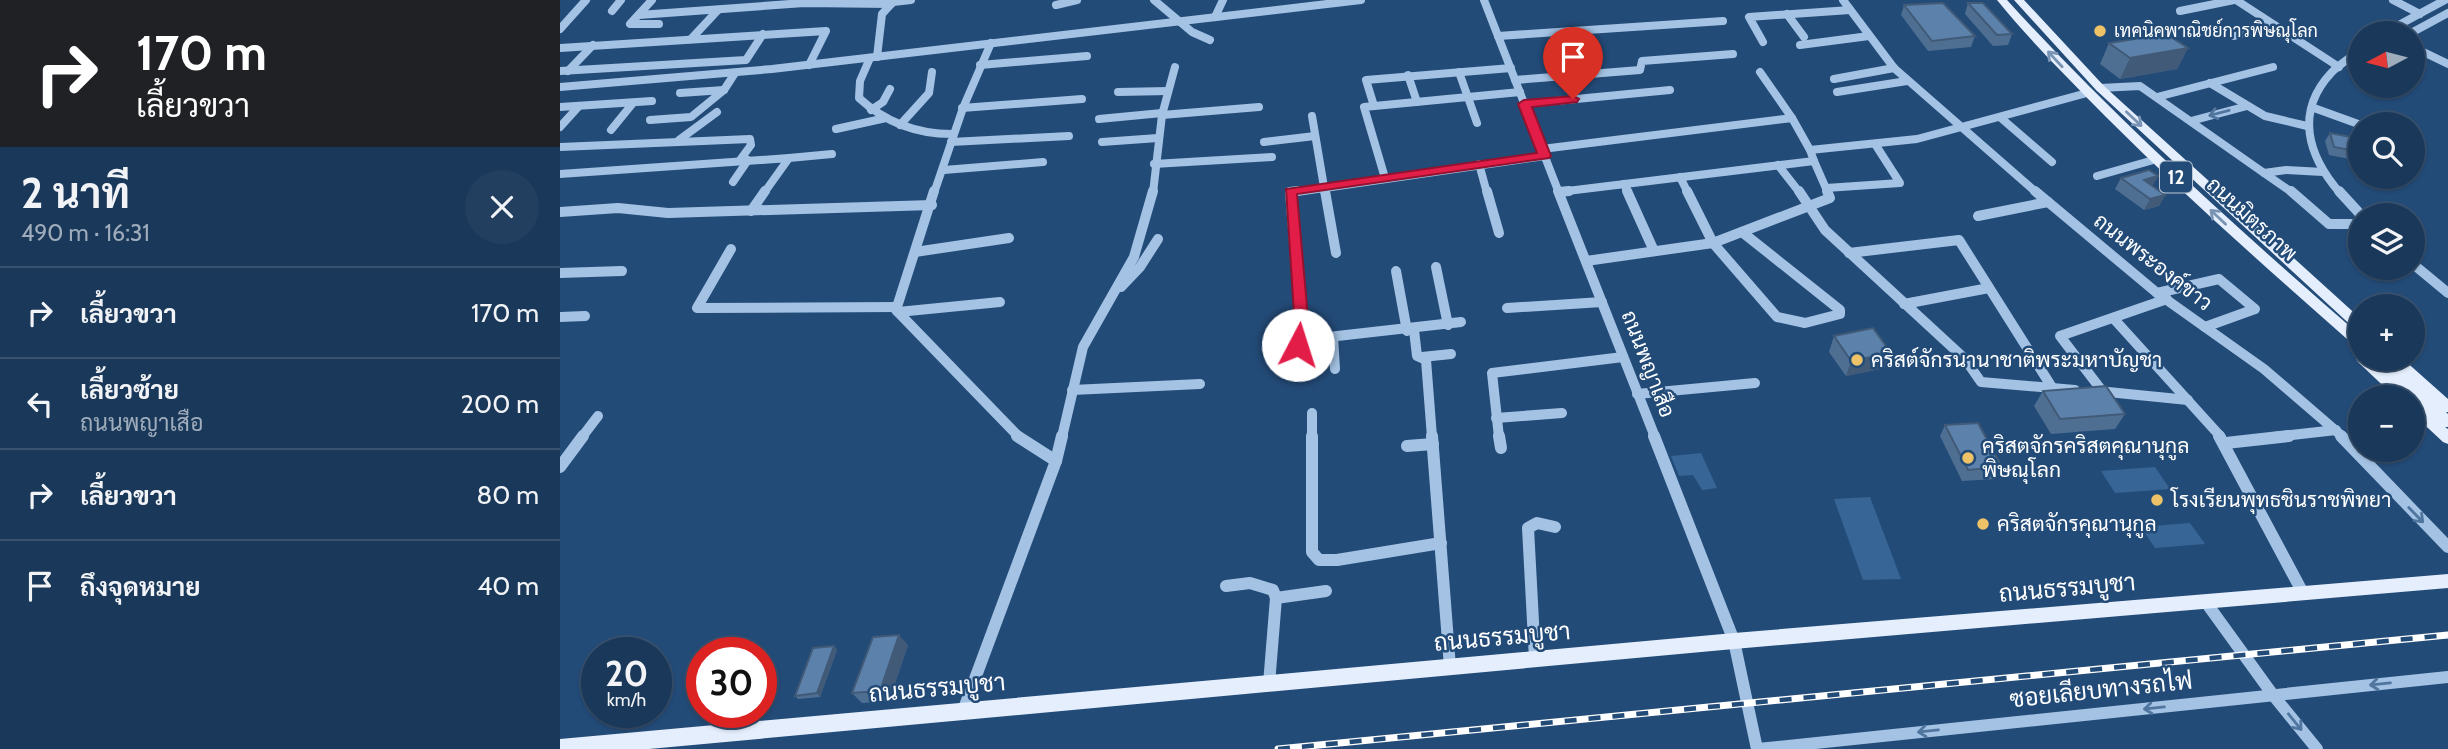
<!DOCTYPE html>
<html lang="th">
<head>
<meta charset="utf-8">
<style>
  :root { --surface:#1a385a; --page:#233f60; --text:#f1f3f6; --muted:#9facbb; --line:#385270 }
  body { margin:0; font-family:Cabin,Sarabun,sans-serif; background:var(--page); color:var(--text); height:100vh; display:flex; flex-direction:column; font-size:26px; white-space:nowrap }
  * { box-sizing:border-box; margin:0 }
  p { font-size:23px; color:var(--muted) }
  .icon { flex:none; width:38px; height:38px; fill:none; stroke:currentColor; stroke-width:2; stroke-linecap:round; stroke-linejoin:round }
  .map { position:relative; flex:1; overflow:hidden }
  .side { display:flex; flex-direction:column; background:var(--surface); width:560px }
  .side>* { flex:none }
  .top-card { background:#202124; color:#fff; overflow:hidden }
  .needle { width:46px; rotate:263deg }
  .fabs { position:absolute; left:1788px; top:21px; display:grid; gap:14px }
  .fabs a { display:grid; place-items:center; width:77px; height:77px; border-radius:50%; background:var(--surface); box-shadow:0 2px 5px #0004,0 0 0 2px var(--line); font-size:35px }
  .speed { position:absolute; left:21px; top:637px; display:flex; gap:14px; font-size:35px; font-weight:700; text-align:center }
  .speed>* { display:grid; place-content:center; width:91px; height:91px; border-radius:50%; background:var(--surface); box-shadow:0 2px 5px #0004,0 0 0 2px var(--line); line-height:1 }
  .speed small { font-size:18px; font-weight:400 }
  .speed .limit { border:10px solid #d22; background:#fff; color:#111 }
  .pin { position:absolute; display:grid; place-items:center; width:60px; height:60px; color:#fff; margin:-72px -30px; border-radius:50% 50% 50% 0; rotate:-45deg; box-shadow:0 0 7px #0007 }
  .pin .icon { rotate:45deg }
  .me { position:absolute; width:77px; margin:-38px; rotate:5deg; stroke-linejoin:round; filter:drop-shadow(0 0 5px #0008) }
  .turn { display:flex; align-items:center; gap:24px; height:147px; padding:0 21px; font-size:32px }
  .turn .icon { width:91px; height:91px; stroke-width:2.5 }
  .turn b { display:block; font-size:49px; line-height:60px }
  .round { display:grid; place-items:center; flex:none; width:74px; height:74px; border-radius:37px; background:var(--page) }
  .headline { display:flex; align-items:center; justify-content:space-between; height:119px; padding:0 21px }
  h1 { font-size:42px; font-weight:700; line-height:52px }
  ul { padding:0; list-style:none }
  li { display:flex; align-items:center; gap:21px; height:91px; padding:0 21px; border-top:2px solid var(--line) }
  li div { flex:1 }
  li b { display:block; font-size:26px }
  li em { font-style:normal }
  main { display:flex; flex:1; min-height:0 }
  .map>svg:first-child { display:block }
  .green { fill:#376595 }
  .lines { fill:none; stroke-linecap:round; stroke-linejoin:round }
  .minor-far2 { stroke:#a4c3e4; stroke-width:8 }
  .minor-far1 { stroke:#a4c3e4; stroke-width:10 }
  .minor { stroke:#a4c3e4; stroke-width:12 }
  .major { fill:#e4eefc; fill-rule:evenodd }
  .rail-casing { stroke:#fff; stroke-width:7 }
  .rail { stroke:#234b78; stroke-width:4.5; stroke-dasharray:12; stroke-linecap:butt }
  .wall { fill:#4f6f92 }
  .shaded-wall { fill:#405a77 }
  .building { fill:#5c81aa; stroke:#405a77; stroke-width:2 }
  .oneway { stroke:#7a94b3 }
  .oneway2 { stroke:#50759e }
  .route { fill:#e11d48; stroke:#92132f; stroke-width:2 }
  .poi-dot { fill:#eec368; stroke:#234b78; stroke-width:2.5 }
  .labels { text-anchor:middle; stroke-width:5; stroke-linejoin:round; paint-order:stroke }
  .far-poi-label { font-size:18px; fill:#fff; stroke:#234b78; text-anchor:start }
  .shield { fill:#234b78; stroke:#bdc9d6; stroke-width:2 }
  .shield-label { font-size:19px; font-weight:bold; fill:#fff }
  .street-label { font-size:21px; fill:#fff; stroke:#234b78 }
  .poi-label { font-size:21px; fill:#fff; stroke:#234b78; text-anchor:start }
  .near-street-label { font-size:24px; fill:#fff; stroke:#234b78 }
</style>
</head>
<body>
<main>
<section class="side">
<div class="top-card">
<div class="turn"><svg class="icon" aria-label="right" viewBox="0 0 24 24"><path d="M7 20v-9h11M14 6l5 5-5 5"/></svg><div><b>170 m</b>เลี้ยวขวา</div></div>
</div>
<div class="headline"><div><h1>2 นาที</h1><p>490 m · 16:31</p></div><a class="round"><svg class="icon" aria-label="close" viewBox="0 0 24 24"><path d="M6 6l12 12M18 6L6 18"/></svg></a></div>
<ul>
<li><svg class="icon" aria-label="right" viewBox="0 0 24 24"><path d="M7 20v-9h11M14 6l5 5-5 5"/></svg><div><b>เลี้ยวขวา</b></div><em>170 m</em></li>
<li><svg class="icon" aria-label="left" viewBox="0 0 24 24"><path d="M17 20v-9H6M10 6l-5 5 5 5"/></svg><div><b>เลี้ยวซ้าย</b><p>ถนนพญาเสือ</p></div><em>200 m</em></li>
<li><svg class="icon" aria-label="right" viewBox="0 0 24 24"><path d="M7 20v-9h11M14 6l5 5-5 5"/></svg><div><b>เลี้ยวขวา</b></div><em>80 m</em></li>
<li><svg class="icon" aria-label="arrive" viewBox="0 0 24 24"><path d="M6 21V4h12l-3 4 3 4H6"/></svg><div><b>ถึงจุดหมาย</b></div><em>40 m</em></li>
</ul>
</section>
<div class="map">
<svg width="1888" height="749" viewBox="0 0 1888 749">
  <rect width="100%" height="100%" fill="#234b78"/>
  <g class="green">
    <path d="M1141,453L1157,488L1142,490L1133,475L1119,476L1111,456Z"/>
    <path d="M1595,467L1610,489L1555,493L1541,471Z"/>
    <path d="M1310,497L1341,579L1303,580L1274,499Z"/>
    <path d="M1630,523L1645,544L1595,548L1581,527Z"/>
  </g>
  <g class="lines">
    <g class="minor-far2">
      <path d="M92,0L70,24H99"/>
      <path d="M594,0L632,32L650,40"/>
      <path d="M924,0L999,193"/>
      <path d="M1283,0L1334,68L1477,193"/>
      <path d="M1676,0L1779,67"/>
      <path d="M1833,0L1860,14"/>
      <path d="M333,2L351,0"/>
      <path d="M496,5L517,0"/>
      <path d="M52,11L61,0"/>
      <path d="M1620,11L1674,0"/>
      <path d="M1227,14L1244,37"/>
      <path d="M79,15L244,3L331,4"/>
      <path d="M655,17L663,0"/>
      <path d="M0,29L26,0"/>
      <path d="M1824,33L1885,0"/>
      <path d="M1851,33L1888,13"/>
      <path d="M938,36L1163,21"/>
      <path d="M1674,36L1714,25"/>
      <path d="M131,39L158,10"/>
      <path d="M1203,42L1189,17L1290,10"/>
      <path d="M1240,45L1309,36"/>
      <path d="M1853,47L1888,64"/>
      <path d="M0,48L266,31L249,65"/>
      <path d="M317,57L322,14L333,2"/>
      <path d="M310,58L300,81L299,98C326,123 356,134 392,134"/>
      <path d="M420,65L527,56"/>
      <path d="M0,71L186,60L203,34"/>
      <path d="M8,71L33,45"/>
      <path d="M899,72L917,123"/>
      <path d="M1200,72L1232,118"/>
      <path d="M848,75L857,102"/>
      <path d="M1274,79L1334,68"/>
      <path d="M955,80L1080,70L1082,61L1173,54"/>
      <path d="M1650,83L1705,116L1747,126"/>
      <path d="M0,87L212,69L801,0"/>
      <path d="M1540,88L1580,86L1704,173L1726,170L1763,172"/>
      <path d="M558,92L608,91"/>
      <path d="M1277,92L1347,81"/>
      <path d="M120,93L164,90"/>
      <path d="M1597,97L1713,67"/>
      <path d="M964,104L1110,90"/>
      <path d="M814,106L806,80L951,68"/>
      <path d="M0,107L92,101"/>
      <path d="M402,108L522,99"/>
      <path d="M1754,108L1801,125"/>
      <path d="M311,110L323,102L330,89"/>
      <path d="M602,115L699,107"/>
      <path d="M752,116L765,193"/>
      <path d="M1441,118L1492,162"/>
      <path d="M539,119L602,113"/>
      <path d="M90,120L131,117L164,90L175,73"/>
      <path d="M1631,121L1687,106"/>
      <path d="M340,125L369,93L372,72"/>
      <path d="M0,127L19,106"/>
      <path d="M276,129L326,118"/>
      <path d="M51,130L73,103"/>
      <path d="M119,140L157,112"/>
      <path d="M391,142L509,136"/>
      <path d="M542,142L598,138"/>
      <path d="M704,142L755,136"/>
      <path d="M0,147L190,139L191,145L180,160"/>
      <path d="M982,149L1232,118L1250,150"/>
      <path d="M229,158L272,154"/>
      <path d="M1254,161L1268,193"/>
      <path d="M594,164L712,157"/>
      <path d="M919,164L927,193"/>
      <path d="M1218,165L1240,193"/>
      <path d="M384,170L483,162"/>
      <path d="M1704,173L1733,193"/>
      <path d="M0,174L229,158L204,193"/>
      <path d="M1537,176L1597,159"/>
      <path d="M1120,177L1128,193"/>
      <path d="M825,178L804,107L960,92"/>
      <path d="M173,182L188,160"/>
      <path d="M1064,184L1068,193"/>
      <path d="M1266,188L1340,183L1315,144"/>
      <path d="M999,192L1254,161L1250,150L1357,139L1527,93"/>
      <path d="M374,193L403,108L431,43"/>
      <path d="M593,193L602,115L615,67"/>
      <path d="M730,193L985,156"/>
      <path d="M1780,193C1748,156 1734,112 1772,72C1781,63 1793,57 1801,47"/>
    </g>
    <g class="minor-far1">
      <path d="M374,191L336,310L459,437"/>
      <path d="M738,191L730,192L742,340L901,322"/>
      <path d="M765,191L776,253"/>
      <path d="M927,191L939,233"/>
      <path d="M998,191L1095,437"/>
      <path d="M1067,191L1094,251"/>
      <path d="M1127,191L1153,243L1217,317L1245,323L1280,314V310L1182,232"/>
      <path d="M1239,191L1265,230L1405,359L1421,382L1515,390"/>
      <path d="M1475,191L1597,293L1704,369L1783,437"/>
      <path d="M1731,191L1769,224H1801"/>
      <path d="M1779,191L1801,215"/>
      <path d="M999,192L1009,191"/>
      <path d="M191,211L205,191"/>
      <path d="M0,212L58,208L108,213L372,205"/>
      <path d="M1418,216L1488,202"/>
      <path d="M171,249L137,308L337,307"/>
      <path d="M355,252L449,238"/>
      <path d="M1289,253L1399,240L1493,389"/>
      <path d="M1026,261L1153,243L1270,198L1267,191"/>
      <path d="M1853,264L1888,293"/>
      <path d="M876,267L888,325"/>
      <path d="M836,271L847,331"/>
      <path d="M0,273L62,271"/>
      <path d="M561,287L580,267L598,239"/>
      <path d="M1597,293L1659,279L1695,309L1645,327"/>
      <path d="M1344,304L1429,288"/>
      <path d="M947,308L1042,302"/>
      <path d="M338,312L440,302"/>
      <path d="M0,317L25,316"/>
      <path d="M1554,319L1661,437"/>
      <path d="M854,330L857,356L866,360L872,437"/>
      <path d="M773,337L775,369"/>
      <path d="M862,357L891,354"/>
      <path d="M739,372L738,345L742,340"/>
      <path d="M512,390L640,384"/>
      <path d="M1538,391L1628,400"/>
      <path d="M1543,392L1500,336L1607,299"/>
      <path d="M1077,394L1195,383"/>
      <path d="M752,413V437"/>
      <path d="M936,418L1002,413"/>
      <path d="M22,437L38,416"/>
      <path d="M502,437L523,347L574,257L593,191"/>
      <path d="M939,437L932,373L1063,357"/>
      <path d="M1714,437L1776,430"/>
    </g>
    <g class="minor">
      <path d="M457,436L496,461"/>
      <path d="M752,436V552L759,560H777L881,543"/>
      <path d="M872,436L890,667"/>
      <path d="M939,436L941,448"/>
      <path d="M1094,436L1174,641L1197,749"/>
      <path d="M1659,436L1743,593"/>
      <path d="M1781,436L1888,547"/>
      <path d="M1666,443L1729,436"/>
      <path d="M847,446L873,444"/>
      <path d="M0,467L23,436"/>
      <path d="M666,586L690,583L713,590L716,598"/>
      <path d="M1645,601L1713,695L1757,749"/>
      <path d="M975,659L968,528L977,523L995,527"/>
      <path d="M709,684L716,598L766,591"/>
      <path d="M403,711L496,461L502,436"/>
      <path d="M1198,749L1888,677"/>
    </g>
    <g class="major">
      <path d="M1437,0H1447C1557,121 1678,229 1801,336V349L1796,347C1711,272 1626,197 1546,117C1509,79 1470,41 1437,0Z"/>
      <path d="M1454,0H1464L1544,86L1801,319V332L1796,330L1536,90Z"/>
      <path d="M1801,355V359H1826L1830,361L1828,359H1843L1888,399V412H1886L1888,414V427H1885L1888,429V444L1883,442L1853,414V397H1835L1798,362L1796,359Z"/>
      <path d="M1888,574V588L1174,649L89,749H0V739L1174,633Z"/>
    </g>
    <g class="rail-casing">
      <path id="rail" d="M718,749L1888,635"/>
    </g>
    <use href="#rail" class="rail"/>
  </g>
  <g class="wall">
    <path d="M1408,3L1452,34L1448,45L1433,46L1405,14Z"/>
    <path d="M1344,5L1415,36L1411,47L1368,51L1341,15Z"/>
    <path d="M1549,43L1628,48L1617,69L1560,79L1540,64Z"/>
    <path d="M1770,133L1795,151L1790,159L1769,155L1765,141Z"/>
    <path d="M1598,176L1592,186L1605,195L1599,206L1584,210L1555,189L1561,178Z"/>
    <path d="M1274,336L1325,368L1286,376L1269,352Z"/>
    <path d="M1483,391L1565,414L1555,429L1491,434L1474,406Z"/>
    <path d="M1385,425L1442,467L1436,479L1402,481L1380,436Z"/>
    <path d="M348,645L329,701L302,703L292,693Z"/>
    <path d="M274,646L277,650L260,697L238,699L235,696Z"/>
  </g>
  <g class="shaded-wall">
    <path d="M1628,48L1617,69L1560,79L1570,58Z"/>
    <path d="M1598,176L1592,187L1578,191L1584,180Z"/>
    <path d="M1605,195L1599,206L1584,210L1590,199Z"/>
    <path d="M1331,353L1325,368L1286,376L1291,361Z"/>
    <path d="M339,635L348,645L329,701L320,691Z"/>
    <path d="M274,646L277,650L260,697L257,693Z"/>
  </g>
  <g class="building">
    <path d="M1383,3L1415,36L1372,41L1344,5Z"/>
    <path d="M1408,3H1423L1452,34L1437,35Z"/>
    <path d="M1606,34L1628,48L1570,58L1549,43Z"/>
    <path d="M1770,133L1791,137L1795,151L1774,147Z"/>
    <path d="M1589,170L1598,176L1584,180L1605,195L1590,199L1561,178Z"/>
    <path d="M1313,328L1331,353L1291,361L1274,336Z"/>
    <path d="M1546,386L1565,414L1500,419L1483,391Z"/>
    <path d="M1418,423L1442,467L1408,470L1385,425Z"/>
    <path d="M339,635L320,691L292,693L313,637Z"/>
    <path d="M274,646L257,693L235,696L253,648Z"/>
  </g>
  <defs><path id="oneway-shaft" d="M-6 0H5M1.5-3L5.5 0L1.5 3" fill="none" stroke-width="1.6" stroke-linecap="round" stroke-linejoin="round" transform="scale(1.75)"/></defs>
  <g class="oneway">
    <use href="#oneway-shaft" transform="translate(1495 59) rotate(-133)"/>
    <use href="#oneway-shaft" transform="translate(1574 119) rotate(43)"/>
    <use href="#oneway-shaft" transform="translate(1658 217) rotate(-137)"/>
  </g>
  <g class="oneway2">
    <use href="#oneway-shaft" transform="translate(1659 113) rotate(165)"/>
    <use href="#oneway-shaft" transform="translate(1856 515) rotate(46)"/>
    <use href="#oneway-shaft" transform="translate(1820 684) rotate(174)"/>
    <use href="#oneway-shaft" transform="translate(1594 708) rotate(174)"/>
    <use href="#oneway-shaft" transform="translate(1735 722) rotate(51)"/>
    <use href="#oneway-shaft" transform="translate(1368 731) rotate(174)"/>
  </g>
  <path class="route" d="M1013,96L1019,99L1017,102L972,107L991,156L989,158L737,194L750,340L743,349H732L730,345L735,329L726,189L977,153L958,104L964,100Z"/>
  <g class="poi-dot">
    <circle cx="1540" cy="31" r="7"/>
    <circle cx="1297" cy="360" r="7"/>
    <circle cx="1408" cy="458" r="7"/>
    <circle cx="1597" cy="500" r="7"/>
    <circle cx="1423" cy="524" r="7"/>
  </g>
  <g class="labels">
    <g class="far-poi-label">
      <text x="1554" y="37">เทคนิคพาณิชย์การพิษณุโลก</text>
    </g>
    <rect class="shield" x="1600" y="161.5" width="32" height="31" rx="5"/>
    <g class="shield-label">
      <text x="1616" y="184">12</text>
    </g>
    <g class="street-label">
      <text transform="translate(1692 219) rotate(42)" y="7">ถนนมิตรภาพ</text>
      <text transform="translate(1593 262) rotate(38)" y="7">ถนนพระองค์ขาว</text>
      <text transform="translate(1088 364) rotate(69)" y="7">ถนนพญาเสือ</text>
    </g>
    <g class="poi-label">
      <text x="1311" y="367">คริสต์จักรนานาชาติพระมหาบัญชา</text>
      <text x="1422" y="453">คริสตจักรคริสตคุณานุกูล<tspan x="1422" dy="24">พิษณุโลก</tspan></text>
      <text x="1611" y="507">โรงเรียนพุทธชินราชพิทยา</text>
      <text x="1437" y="531">คริสตจักรคุณานุกูล</text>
    </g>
    <g class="near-street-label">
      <text transform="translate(1507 588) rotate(-5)" y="8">ถนนธรรมบูชา</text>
      <text transform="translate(942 637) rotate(-5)" y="8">ถนนธรรมบูชา</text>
      <text transform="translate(377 688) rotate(-5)" y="8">ถนนธรรมบูชา</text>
      <text transform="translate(1541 690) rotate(-6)" y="8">ซอยเลียบทางรถไฟ</text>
    </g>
  </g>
</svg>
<div class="fabs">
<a><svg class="needle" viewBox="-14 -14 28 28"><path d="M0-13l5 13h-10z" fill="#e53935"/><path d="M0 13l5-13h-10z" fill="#9facbb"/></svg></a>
<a><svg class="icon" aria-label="search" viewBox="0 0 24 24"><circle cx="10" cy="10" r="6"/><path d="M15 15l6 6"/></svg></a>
<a><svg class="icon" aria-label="layers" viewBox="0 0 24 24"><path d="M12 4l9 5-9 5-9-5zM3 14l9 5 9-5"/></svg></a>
<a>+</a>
<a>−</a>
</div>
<div class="speed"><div>20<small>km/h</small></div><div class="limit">30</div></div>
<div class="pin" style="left:1013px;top:99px;background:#d93025"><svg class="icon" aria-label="arrive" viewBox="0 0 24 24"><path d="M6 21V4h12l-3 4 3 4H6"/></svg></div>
<svg class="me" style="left:738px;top:345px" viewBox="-20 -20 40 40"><circle r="19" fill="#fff"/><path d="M0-13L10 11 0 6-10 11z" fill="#e11d48"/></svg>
</div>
</main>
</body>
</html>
